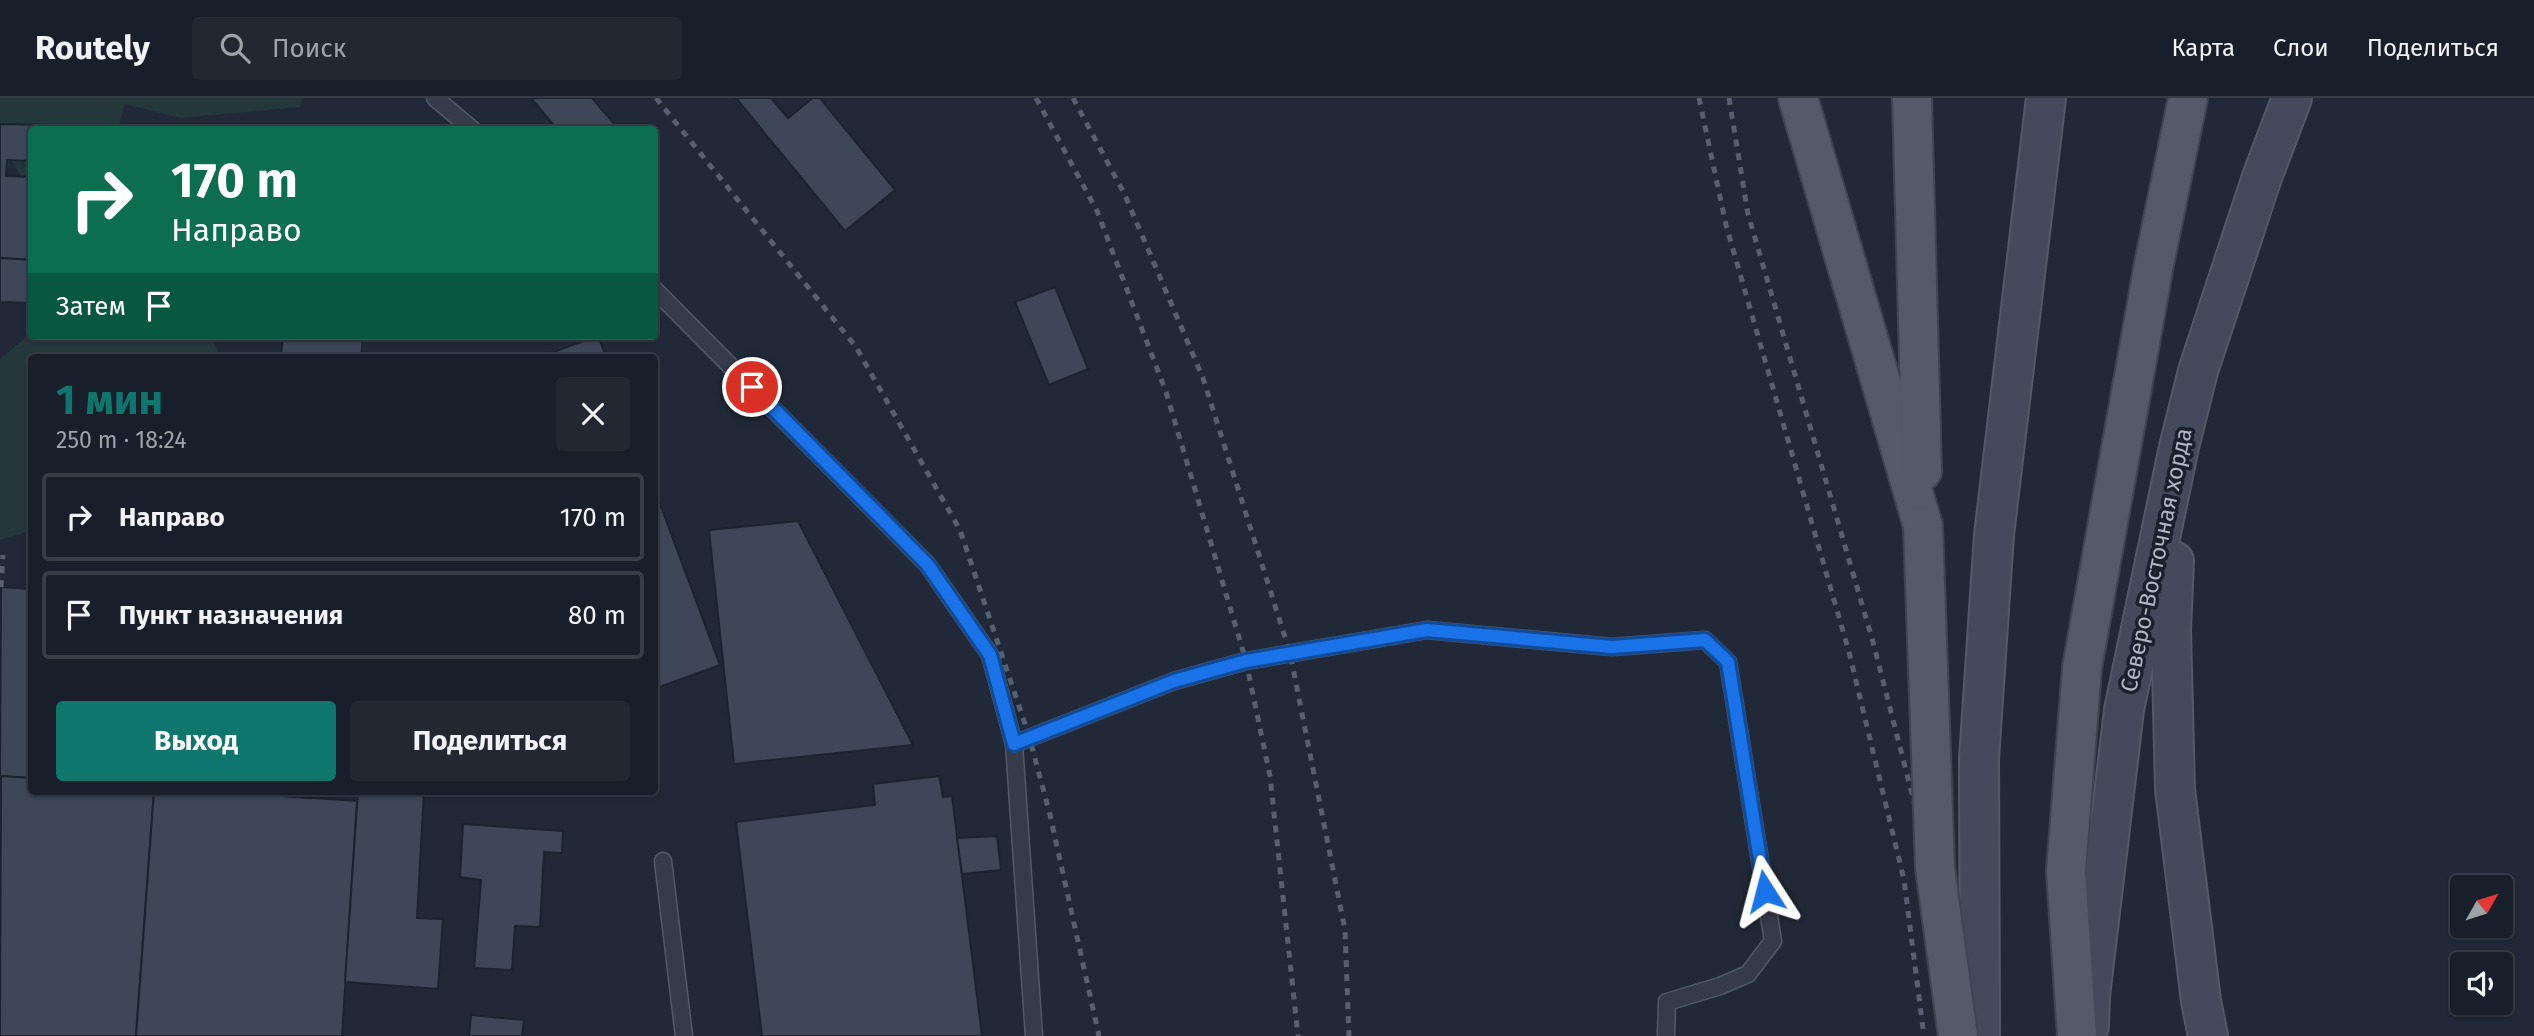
<!DOCTYPE html>
<html lang="ru">
<head>
<meta charset="utf-8">
<style>
  :root { --surface:#191f2a; --page:#222732; --text:#f1f3f6; --muted:#9fa2a8; --line:#373d47; --accent:#0f766e }
  body { margin:0; font-family:"Fira Sans",sans-serif; background:var(--page); color:var(--text); height:100vh; display:flex; flex-direction:column; font-size:26px; white-space:nowrap }
  * { box-sizing:border-box; margin:0 }
  p { font-size:23px; color:var(--muted) }
  .icon { flex:none; width:38px; height:38px; fill:none; stroke:currentColor; stroke-width:2; stroke-linecap:round; stroke-linejoin:round }
  .map { position:relative; flex:1; overflow:hidden }
  .drawer { position:absolute; left:28px; top:256px; width:630px; height:441px; display:flex; flex-direction:column; background:var(--surface); border-radius:7px; box-shadow:0 2px 5px #0004,0 0 0 2px var(--line) }
  .drawer>* { flex:none }
  .banner { position:absolute; left:28px; top:28px; width:630px; height:214px; border-radius:7px; box-shadow:0 2px 5px #0004,0 0 0 2px var(--line); background:#0b6e4f; color:#fff; overflow:hidden }
  .needle { width:46px; rotate:51deg }
  .fabs { position:absolute; left:2450px; top:777px; display:grid; gap:14px }
  .fabs a { display:grid; place-items:center; width:63px; height:63px; border-radius:7px; background:var(--surface); box-shadow:0 2px 5px #0004,0 0 0 2px var(--line); font-size:35px }
  .pin { position:absolute; display:grid; place-items:center; width:60px; height:60px; color:#fff; margin:-30px; border:4px solid #fff; border-radius:50%; box-shadow:0 2px 7px #0007 }
  .me { position:absolute; width:77px; margin:-38px; rotate:351deg; stroke-linejoin:round; filter:drop-shadow(0 0 5px #0008) }
  .turn { display:flex; align-items:center; gap:24px; height:147px; padding:0 28px; font-size:32px }
  .turn .icon { width:91px; height:91px; stroke-width:2.5 }
  .turn b { display:block; font-size:49px; line-height:60px }
  .then { display:flex; align-items:center; height:66px; padding:0 28px; background:#0003; gap:14px; font-size:26px }
  .round { display:grid; place-items:center; flex:none; width:74px; height:74px; border-radius:7px; background:var(--page) }
  .summary { display:flex; align-items:center; justify-content:space-between; height:119px; padding:0 28px }
  h1 { font-size:42px; font-weight:700; line-height:52px; color:var(--accent) }
  .action { display:flex; gap:14px; margin-top:auto; padding:14px 28px }
  .action a { flex:1; height:80px; border-radius:7px; background:var(--accent); color:#fff; font-size:28px; font-weight:700; line-height:80px; text-align:center }
  .action a+a { background:var(--page); color:var(--text) }
  ul { padding:0; list-style:none }
  li { display:flex; align-items:center; gap:21px; height:88px; margin:0 14px 10px; padding:0 14px; border:4px solid var(--line); border-radius:7px }
  li div { flex:1 }
  li b { display:block; font-size:26px }
  li em { font-style:normal }
  header { display:flex; align-items:center; gap:42px; box-sizing:border-box; height:98px; padding:0 35px; background:var(--surface); border-bottom:2px solid var(--line) }
  header strong { font-size:33px }
  nav { display:flex; gap:38px; margin-inline-start:auto; font-size:24px }
  .search { width:490px; height:63px; background:var(--page); display:flex; align-items:center; gap:18px; box-sizing:border-box; padding:0 24px; border-radius:7px; color:var(--muted); font-size:26px }
  .map>svg:first-child { display:block }
  .green { fill:#24373b }
  .building { fill:#3d4758; stroke:#1c2330; stroke-width:2 }
  .lines { fill:none; stroke-linecap:round; stroke-linejoin:round }
  .lane-casing { stroke:#525967; stroke-width:19 }
  .secondary-casing { stroke:#525967; stroke-width:42 }
  .primary-casing { stroke:#3e4452; stroke-width:42 }
  .lane { stroke:#353b49; stroke-width:16 }
  .secondary { stroke:#434a5c; stroke-width:38 }
  .primary { stroke:#535a69; stroke-width:38 }
  .rail { stroke:#575f70; stroke-width:5; stroke-dasharray:7 7; stroke-linecap:butt }
  .primary-bridge-casing { stroke:#3e4452; stroke-width:42; stroke-linecap:butt }
  .primary-bridge { stroke:#535a69; stroke-width:38 }
  .route-casing { stroke:#114b97; stroke-width:18 }
  .route { stroke:#1a73e8; stroke-width:12 }
  .labels { text-anchor:middle; stroke-width:7; stroke-linejoin:round; paint-order:stroke }
  .street-label { font-size:23px; fill:#afb6c5; stroke:#1a212d }
</style>
</head>
<body>
<header>
<strong>Routely</strong>
<div class="search"><svg class="icon" aria-label="search" viewBox="0 0 24 24"><circle cx="10" cy="10" r="6"/><path d="M15 15l6 6"/></svg>Поиск</div>
<nav><a>Карта</a><a>Слои</a><a>Поделиться</a></nav>
</header>
<div class="map">
<svg width="2534" height="938" viewBox="0 0 2534 938">
  <rect width="100%" height="100%" fill="#212938"/>
  <g class="green">
    <path d="M0,0H303L299,9L180,20L125,6L118,31L32,32L31,91L10,61L0,101Z"/>
    <path d="M31,235L32,238H212L220,259H32L31,422L27,434L0,442V261Z"/>
  </g>
  <g class="building">
    <path d="M531,0H592L615,27L609,32H558Z"/>
    <path d="M736,0H771L788,20L813,0H820L895,92L845,133Z"/>
    <path d="M0,26L50,27V32H32V63L7,62L6,78L32,79V162L0,160Z"/>
    <path d="M0,160L32,162V205L0,204Z"/>
    <path d="M1055,189L1088,271L1049,287L1015,204Z"/>
    <path d="M283,238H363L361,259H281Z"/>
    <path d="M598,238L606,259H540L597,238Z"/>
    <path d="M654,390L720,567L654,591Z"/>
    <path d="M798,423L913,647L734,666L709,432Z"/>
    <path d="M1,489L32,491V680L0,678Z"/>
    <path d="M1,678L32,680V693H154L136,938H0Z"/>
    <path d="M939,678L943,699L952,698L982,938H762L736,724L875,707L873,686Z"/>
    <path d="M154,693H214L357,703L342,938H136Z"/>
    <path d="M214,693H312L311,700Z"/>
    <path d="M358,693H424L417,820L443,821L438,891L345,884Z"/>
    <path d="M463,726L563,733L562,755L544,754L540,829L515,828L512,872L474,870L481,782L460,779Z"/>
    <path d="M997,738L1001,772L962,776L957,740Z"/>
    <path d="M471,917L524,922L522,938H469Z"/>
  </g>
  <g class="lines">
    <g class="lane-casing">
      <g id="lane">
        <path d="M435,0L473,32"/>
        <path d="M654,191L927,466L990,557L1014,646L1034,938"/>
        <path d="M1014,646L1174,583L1246,563L1427,532L1612,549L1705,542L1728,564L1773,843L1748,876L1720,888L1667,904L1666,938"/>
        <path d="M663,763L684,938"/>
      </g>
    </g>
    <g class="secondary-casing">
      <g id="secondary">
        <path d="M2174,463L2171,532L2175,691L2201,903L2208,938"/>
        <path d="M2089,928L2090,898L2124,612L2179,349L2198,273L2262,79L2292,0"/>
        <path d="M1980,938L1979,661L1994,437L2046,0"/>
      </g>
    </g>
    <g class="primary-casing">
      <g id="primary">
        <path d="M1798,0L1923,428"/>
        <path d="M1912,0L1922,373"/>
        <path d="M2077,938L2066,773L2082,570L2154,166L2188,0"/>
      </g>
    </g>
    <use href="#lane" class="lane"/>
    <use href="#secondary" class="secondary"/>
    <use href="#primary" class="primary"/>
    <g class="rail">
      <path d="M656,0L856,249L960,432L1029,638L1050,717L1099,938"/>
      <path d="M1036,0L1097,113L1166,294L1246,563L1270,678L1298,938"/>
      <path d="M1073,0L1124,95L1203,280L1290,555L1345,832L1349,938"/>
      <path d="M1699,0L1726,127L1849,554L1904,782L1924,938"/>
      <path d="M1729,0L1748,116L1873,544L1929,762L1958,938"/>
      <path d="M1,489L3,457"/>
    </g>
    <g class="primary-bridge-casing">
      <path id="primary-bridge" d="M1923,428L1935,770L1958,938"/>
    </g>
    <use href="#primary-bridge" class="primary-bridge"/>
  </g>
  <g class="lines">
    <g class="route-casing">
      <path id="route" d="M752,289L927,466L990,557L1014,646L1174,583L1246,563L1427,532L1612,549L1705,542L1728,564L1765,793"/>
    </g>
    <use href="#route" class="route"/>
  </g>
  <g class="labels">
    <g class="street-label">
      <text transform="translate(2156 462) rotate(-78)" y="8">Северо-Восточная хорда</text>
    </g>
  </g>
</svg>
<div class="fabs">
<a><svg class="needle" viewBox="-14 -14 28 28"><path d="M0-13l5 13h-10z" fill="#e53935"/><path d="M0 13l5-13h-10z" fill="#9fa2a8"/></svg></a>
<a><svg class="icon" aria-label="sound" viewBox="0 0 24 24"><path d="M4 9h4l5-4v14l-5-4H4zM17 9q2 3 0 6"/></svg></a>
</div>
<div class="pin" style="left:752px;top:289px;background:#d93025"><svg class="icon" aria-label="arrive" viewBox="0 0 24 24"><path d="M6 21V4h12l-3 4 3 4H6"/></svg></div>
<svg class="me" style="left:1765px;top:793px" viewBox="-20 -20 40 40"><path d="M0-17L14 15 0 8-14 15z" fill="#1a73e8" stroke="#fff" stroke-width="4"/></svg>
<div class="banner">
<div class="turn"><svg class="icon" aria-label="right" viewBox="0 0 24 24"><path d="M7 20v-9h11M14 6l5 5-5 5"/></svg><div><b>170 m</b>Направо</div></div>
<div class="then">Затем<svg class="icon" aria-label="arrive" viewBox="0 0 24 24"><path d="M6 21V4h12l-3 4 3 4H6"/></svg></div>
</div>
<section class="drawer">
<div class="summary"><div><h1>1 мин</h1><p>250 m · 18:24</p></div><a class="round"><svg class="icon" aria-label="close" viewBox="0 0 24 24"><path d="M6 6l12 12M18 6L6 18"/></svg></a></div>
<ul>
<li><svg class="icon" aria-label="right" viewBox="0 0 24 24"><path d="M7 20v-9h11M14 6l5 5-5 5"/></svg><div><b>Направо</b></div><em>170 m</em></li>
<li><svg class="icon" aria-label="arrive" viewBox="0 0 24 24"><path d="M6 21V4h12l-3 4 3 4H6"/></svg><div><b>Пункт назначения</b></div><em>80 m</em></li>
</ul>
<div class="action"><a>Выход</a><a>Поделиться</a></div>
</section>
</div>
</body>
</html>
